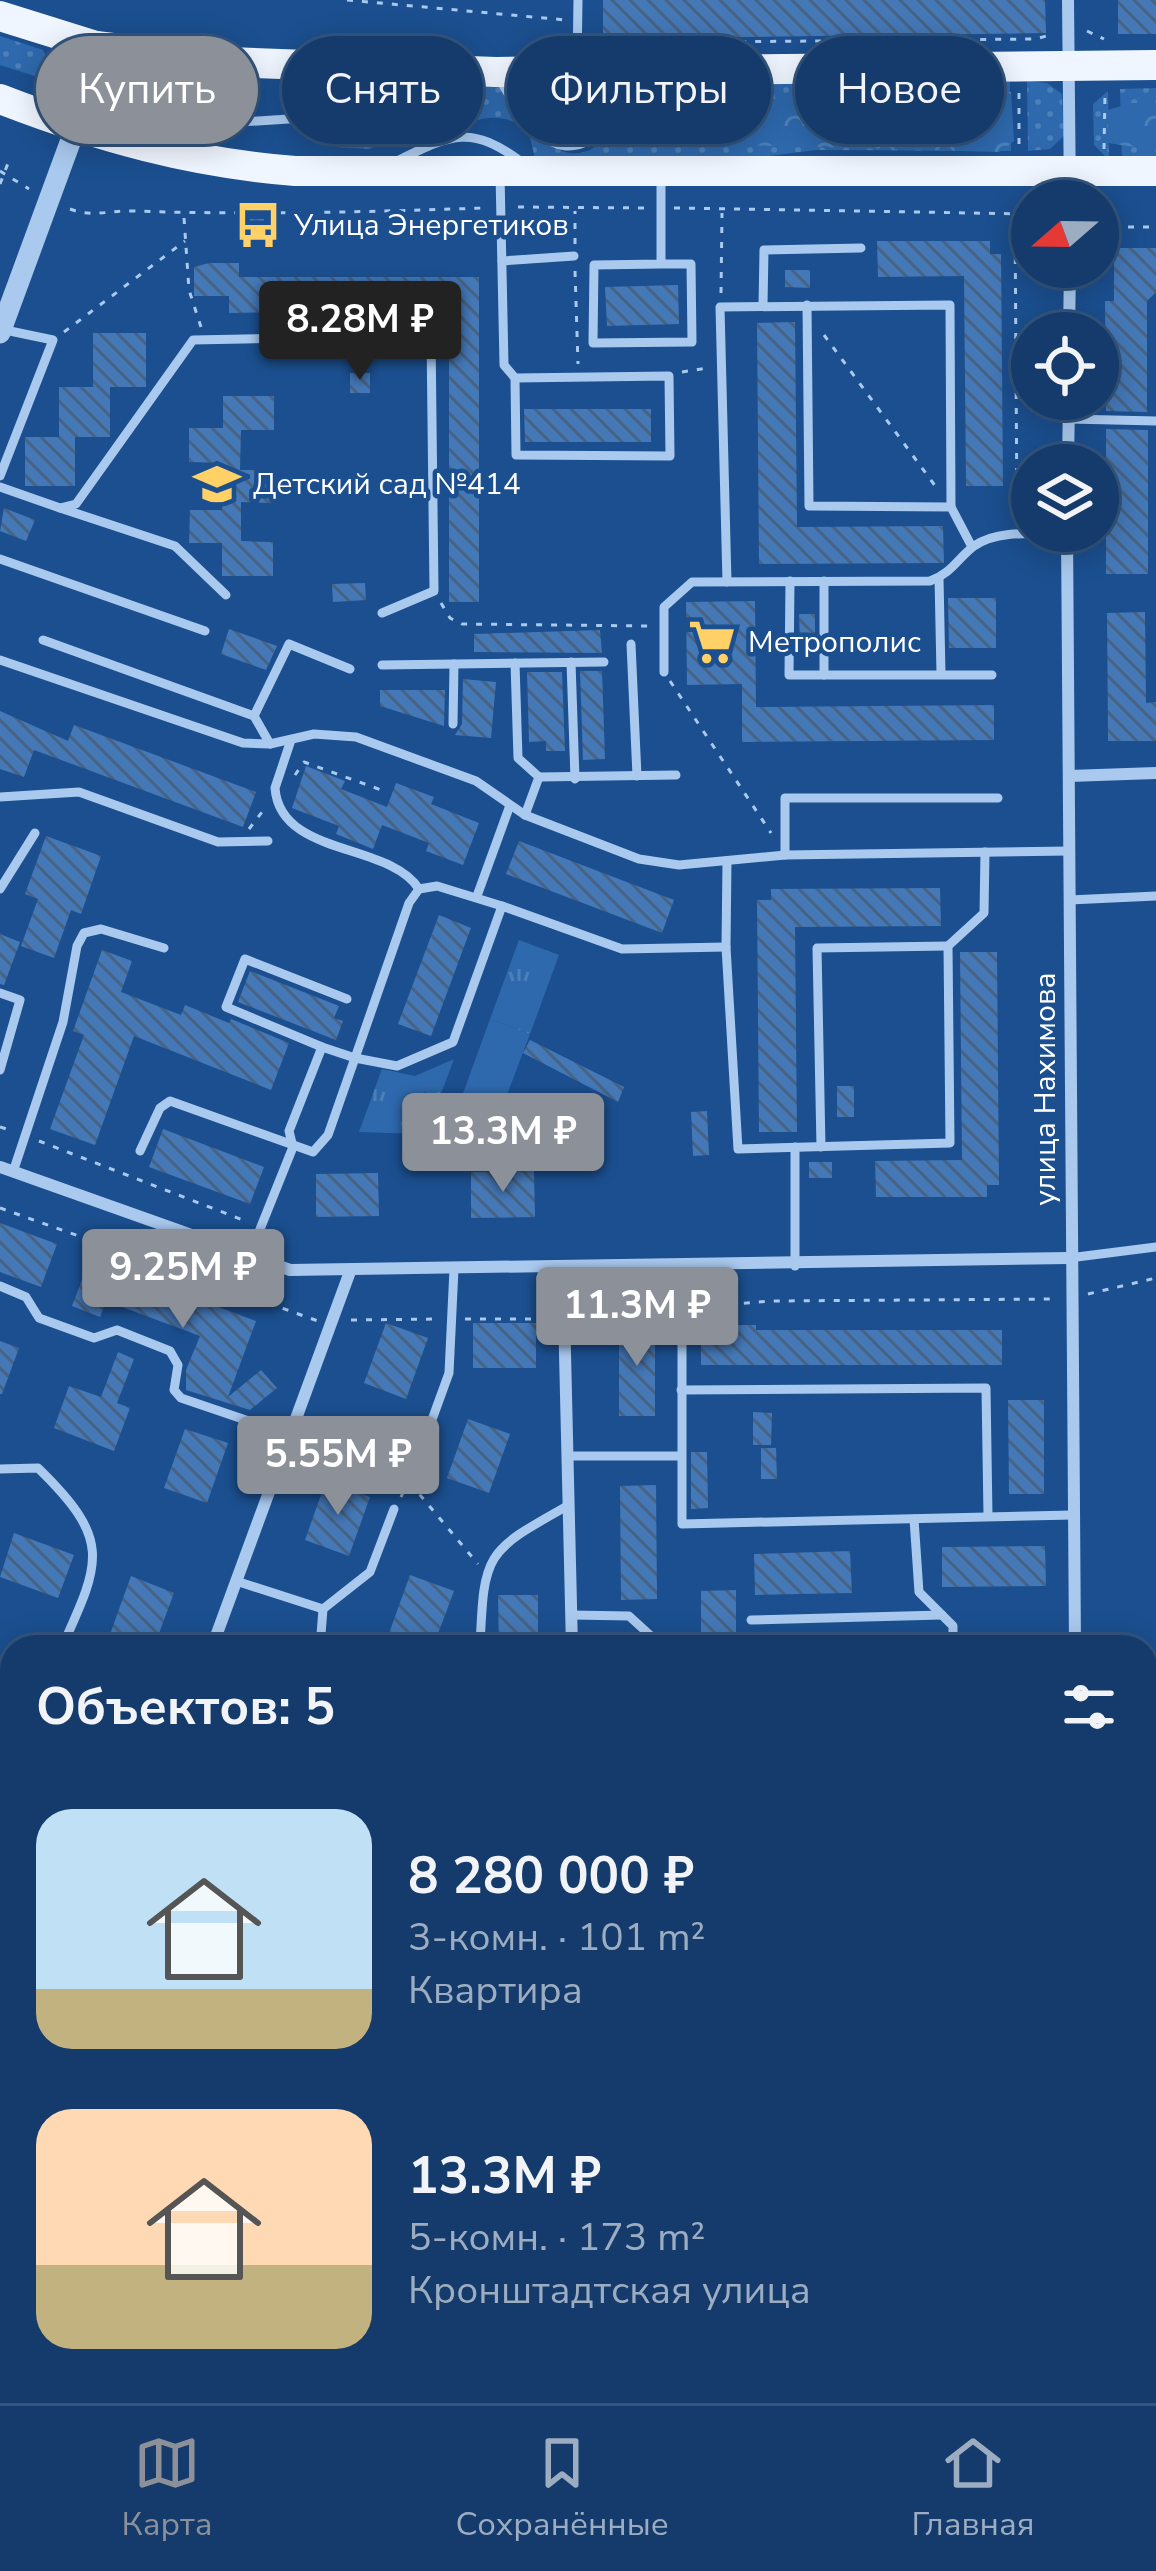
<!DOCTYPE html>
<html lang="ru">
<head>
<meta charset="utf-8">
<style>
	:root { --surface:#143b6b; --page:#214673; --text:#f1f3f6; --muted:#9dadc1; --line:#33557e; --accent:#8c9099 }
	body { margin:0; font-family:"Nunito Sans",sans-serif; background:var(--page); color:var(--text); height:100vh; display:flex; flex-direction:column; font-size:45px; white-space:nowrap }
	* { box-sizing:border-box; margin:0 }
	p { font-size:39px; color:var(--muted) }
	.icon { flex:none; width:66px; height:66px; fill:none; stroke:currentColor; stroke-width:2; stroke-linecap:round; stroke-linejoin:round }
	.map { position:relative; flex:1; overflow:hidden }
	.sheet { position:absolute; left:0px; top:1635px; width:1158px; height:768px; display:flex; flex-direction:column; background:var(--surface); border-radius:36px 36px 0 0; box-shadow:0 6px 30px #0003,0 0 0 3px var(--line) }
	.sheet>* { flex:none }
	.banner { position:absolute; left:36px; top:36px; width:1086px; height:108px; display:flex; gap:24px }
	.needle { width:78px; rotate:250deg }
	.fabs { position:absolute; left:1011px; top:180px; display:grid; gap:24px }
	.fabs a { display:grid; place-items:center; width:108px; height:108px; border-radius:50%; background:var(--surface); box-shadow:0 6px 30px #0003,0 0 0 3px var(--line); font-size:60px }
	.price { position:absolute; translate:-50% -102px; padding:0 27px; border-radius:12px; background:var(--accent); color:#fff; font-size:39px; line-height:78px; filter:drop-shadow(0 3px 6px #0008) }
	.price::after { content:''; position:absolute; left:50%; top:72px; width:36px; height:27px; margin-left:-18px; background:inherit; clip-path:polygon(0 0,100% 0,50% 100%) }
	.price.on { background:#222; color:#fff }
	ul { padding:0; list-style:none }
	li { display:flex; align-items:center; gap:36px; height:300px; padding:0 36px }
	li span { display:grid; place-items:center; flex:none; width:336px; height:240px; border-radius:36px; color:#555 }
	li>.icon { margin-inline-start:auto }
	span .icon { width:144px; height:144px; fill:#fffc; stroke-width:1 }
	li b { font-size:51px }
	h2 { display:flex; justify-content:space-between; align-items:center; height:144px; padding:0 36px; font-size:51px }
	.tag { padding:0 42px; border-radius:54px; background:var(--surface); box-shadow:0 6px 30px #0003,0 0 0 3px var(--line); font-size:42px; line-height:108px }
	.tag.on { background:var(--accent); color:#fff }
	.tab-bar { display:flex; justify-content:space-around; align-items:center; height:168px; border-top:3px solid var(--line); background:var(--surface); font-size:33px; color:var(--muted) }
	.tab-bar a { display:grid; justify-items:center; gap:6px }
	.tab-bar .on { color:var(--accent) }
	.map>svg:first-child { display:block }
	.grass { fill:url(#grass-dots) }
	.forest { fill:url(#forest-crowns) }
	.park { fill:url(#park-tufts) }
	.pitch { fill:#2e69ad }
	.building { fill:url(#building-back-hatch) }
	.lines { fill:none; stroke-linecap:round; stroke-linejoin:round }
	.path { stroke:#a9c9ee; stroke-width:3; stroke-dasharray:6 9; stroke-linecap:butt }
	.service { stroke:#a9c9ee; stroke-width:9 }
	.minor { stroke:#a9c9ee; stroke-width:12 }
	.tertiary { stroke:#a9c9ee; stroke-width:21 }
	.primary { stroke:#f0f6ff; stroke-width:30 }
	.labels { text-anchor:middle; stroke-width:9; stroke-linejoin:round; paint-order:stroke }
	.poi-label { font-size:30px; fill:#fff; stroke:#1b4f8f; text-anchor:start }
	.street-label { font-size:30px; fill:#fff; stroke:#1b4f8f }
</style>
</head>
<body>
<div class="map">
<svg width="1156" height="2403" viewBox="0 0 1156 2403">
	<defs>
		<pattern id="grass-dots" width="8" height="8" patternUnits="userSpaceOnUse" patternTransform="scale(3)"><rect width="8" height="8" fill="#2e69ad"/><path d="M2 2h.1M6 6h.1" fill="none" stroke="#4d80b9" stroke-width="1.8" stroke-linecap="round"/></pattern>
		<pattern id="forest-crowns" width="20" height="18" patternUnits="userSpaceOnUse" patternTransform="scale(3)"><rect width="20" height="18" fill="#2e69ad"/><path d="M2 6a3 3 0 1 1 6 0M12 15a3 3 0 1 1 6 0" fill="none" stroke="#4d80b9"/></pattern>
		<pattern id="park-tufts" width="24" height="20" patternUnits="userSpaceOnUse" patternTransform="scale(3)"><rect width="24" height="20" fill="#2e69ad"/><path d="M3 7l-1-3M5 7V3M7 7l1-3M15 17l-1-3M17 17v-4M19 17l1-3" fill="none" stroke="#4d80b9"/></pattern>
		<pattern id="building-back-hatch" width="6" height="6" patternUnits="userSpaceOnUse" patternTransform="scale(3)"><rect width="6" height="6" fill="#4478b7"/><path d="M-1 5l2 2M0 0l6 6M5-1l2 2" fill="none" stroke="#486282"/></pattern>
	</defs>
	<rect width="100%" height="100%" fill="#1b4f8f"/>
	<g class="grass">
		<path d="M0,36L43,50L53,70L44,79L0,65Z"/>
		<path d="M1027,81L1047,83L1062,94L1064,136L1050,149L1028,151Z"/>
		<path d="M1010,82L1011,151L815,150L731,161L536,163L529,133C494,99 460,131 423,138V125L393,124L391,138L370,149L336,147L340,89L501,85C513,96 509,113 522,124C594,189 599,130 651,100C675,86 708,97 734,93C746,91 758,86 770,83Z"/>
		<path d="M171,83L186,84L191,133L166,129L155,114V91Z"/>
		<path d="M638,85L610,113L560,118L563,86Z"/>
		<path d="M1156,88V160H1122L1120,89Z"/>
		<path d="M1108,91L1109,160L1094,145L1093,104Z"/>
	</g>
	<g class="forest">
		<path d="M791,92H1011L1014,141L999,152L740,145L733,131L737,103Z"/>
		<path d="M1132,103H1156V150L1108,143V110Z"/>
	</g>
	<g class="park">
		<path d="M519,940L559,955L530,1034L490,1019Z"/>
		<path d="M454,1059L439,1099L424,1092L420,1134L359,1132L382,1069L415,1076Z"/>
	</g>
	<path class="pitch" d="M490,1019L530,1034L496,1124L457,1110Z"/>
	<g class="building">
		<path d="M603,0H1045L1046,33L603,39Z"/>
		<rect x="1118" y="0" width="38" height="34"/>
		<path d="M235,219H264V240L235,241Z"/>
		<path d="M877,241H990V254H1001L1003,486H966L964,276L878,277Z"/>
		<path d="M1114,248H1156V292L1147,301V412L1106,411L1105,301H1114Z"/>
		<path d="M209,263H239V277H479V602H449V309L229,313V296H194V267Z"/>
		<path d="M785,270H810V288L785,287Z"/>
		<path d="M678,285L679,324L607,326L605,287Z"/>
		<path d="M795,322L797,527L943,526L944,563L759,564L757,323Z"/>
		<path d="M93,333H146V387H110V437H75V486H25V437H59V387H93Z"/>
		<rect x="350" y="373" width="20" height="20"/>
		<path d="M223,396H274V430H241L240,470H273V503L241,502V541L273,542V576H222V543H189L190,510H222V463L189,462V428H223Z"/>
		<path d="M524,409H651V442H525Z"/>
		<path d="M1106,429L1148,430V574H1106Z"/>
		<path d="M4,508L35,520L26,541L0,531Z"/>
		<path d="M365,583L366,600L333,602L332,584Z"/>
		<path d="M948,598H996V648H949Z"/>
		<path d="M755,601L756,707L994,705V740L742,742V684L687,685L686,602Z"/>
		<path d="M1145,612L1146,703L1156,702V741H1108L1107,613Z"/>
		<path d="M799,614H815V645H800Z"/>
		<path d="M229,629L277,646L266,670L221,654Z"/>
		<path d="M600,630L602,653L474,652V634Z"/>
		<path d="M580,671H602L605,759L583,760Z"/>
		<path d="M527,672H562L565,751H546V741L529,742Z"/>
		<path d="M463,679L496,682L491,738L455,735L462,724Z"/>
		<path d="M380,690H445L444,726L380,706Z"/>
		<path d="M0,711L68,741L74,725L256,792L243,827L34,750L24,777L0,769Z"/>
		<path d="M306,766L345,781L341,789L387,807L396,783L434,797L431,804L479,823L463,865L426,851L429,843L382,825L373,849L336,834L339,826L292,808Z"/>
		<path d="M46,836L101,856L81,914L71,910L54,958L21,946L38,899L25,894Z"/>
		<path d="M519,841L674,900L662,933L506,874Z"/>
		<path d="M940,888L941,926L795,927L797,1132H759L757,900H771V889Z"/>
		<path d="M439,915L471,928L431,1036L398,1024Z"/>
		<path d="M0,934L20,942L4,985L0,984Z"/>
		<path d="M102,950L132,961L121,992L181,1015L185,1005L229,1023L231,1019L289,1043L271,1090L134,1036L95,1145L50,1129L84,1035L73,1031Z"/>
		<path d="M960,952H997L999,1185H987V1197H876L875,1161L962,1160Z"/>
		<path d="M250,971L339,1006L334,1018L343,1021L336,1040L238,1002Z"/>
		<path d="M530,1040L624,1087L618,1102L523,1053Z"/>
		<rect x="837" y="1086" width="17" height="31"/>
		<path d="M707,1111L709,1155L693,1156L691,1112Z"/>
		<path d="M163,1129L264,1167L250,1204L149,1167Z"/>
		<rect x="809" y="1162" width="23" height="16"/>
		<path d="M534,1171L535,1217L471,1218V1172Z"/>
		<path d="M378,1173L379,1216L316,1217V1174Z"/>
		<path d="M0,1223L57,1244L41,1287L0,1272Z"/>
		<path d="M90,1259L256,1321L228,1397L261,1370L277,1388L250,1410L186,1390V1370L200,1336L106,1301L100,1317L72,1306Z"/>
		<rect x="619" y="1322" width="36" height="94"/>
		<path d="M386,1323L428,1338L406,1399L364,1383Z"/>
		<rect x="473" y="1323" width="63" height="45"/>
		<path d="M701,1325H756V1330H1002V1365H701Z"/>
		<path d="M0,1341L19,1348L2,1394H0Z"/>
		<path d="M118,1352L134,1359L117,1403L130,1408L114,1451L54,1428L69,1386L101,1397Z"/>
		<path d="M1008,1400H1044V1494H1009Z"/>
		<path d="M753,1412L772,1413L771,1445H753Z"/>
		<path d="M468,1419L510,1434L489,1493L447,1478Z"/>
		<path d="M185,1429L228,1443L207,1503L164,1488Z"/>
		<path d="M761,1448H776L777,1479H761Z"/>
		<path d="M691,1452H707L708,1508L691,1509Z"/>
		<path d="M326,1481L370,1497L349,1556L305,1540Z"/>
		<path d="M656,1485L657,1599L621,1600L620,1486Z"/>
		<path d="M14,1533L74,1555L58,1598L0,1577Z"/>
		<path d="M1045,1546L1046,1586L942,1587V1547Z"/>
		<path d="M850,1551L852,1593L755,1595L754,1554Z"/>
		<path d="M410,1575L454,1591L433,1647L388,1636Z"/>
		<path d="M131,1576L174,1593L154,1647L109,1637Z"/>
		<path d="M736,1590V1639H701V1591Z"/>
		<path d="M498,1595H538V1647H499Z"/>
	</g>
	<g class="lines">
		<g class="path">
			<path d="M347,0L566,20"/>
			<path d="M1087,31L1104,39"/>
			<path d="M593,37L598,43L1035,39L1054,34"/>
			<path d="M1019,93V144"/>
			<path d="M177,129L178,83"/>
			<path d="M1104,149L1105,93"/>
			<path d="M0,171L29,189"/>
			<path d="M0,184L10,158"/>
			<path d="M518,207L646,208"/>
			<path d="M674,208L1032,214"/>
			<path d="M70,209C93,218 109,210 133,211C250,215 366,212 484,208"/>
			<path d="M1015,213L1017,520"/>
			<path d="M184,218L189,290L201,327"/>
			<path d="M1098,227H1156"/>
			<path d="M1104,227V195"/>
			<path d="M575,244V211"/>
			<path d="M575,271L578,364"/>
			<path d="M721,293L722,213"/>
			<path d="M64,332L185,241"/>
			<path d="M824,335L936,487"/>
			<path d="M682,372L708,368"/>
			<path d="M441,603L450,618L462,624L650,626"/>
			<path d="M670,681L771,833"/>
			<path d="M295,775L304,762L384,791"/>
			<path d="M249,829L265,808"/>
			<path d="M0,1127L13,1131"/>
			<path d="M39,1141L248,1222"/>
			<path d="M0,1208L318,1321"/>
			<path d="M1088,1294L1156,1278"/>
			<path d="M699,1307L771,1301L1055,1299"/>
			<path d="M579,1318L665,1312"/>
			<path d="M465,1319H551"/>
			<path d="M351,1320L437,1319"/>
			<path d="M410,1483L478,1564"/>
			<path d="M401,1497L417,1462"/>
			<path d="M744,2391L754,2396L752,2403"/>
			<path d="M754,2396L770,2399"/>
			<path d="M511,2403L515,2391"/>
			<path d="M574,2403L581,2391"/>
		</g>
		<g class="service">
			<path d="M577,67L578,0"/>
			<path d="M499,78C571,206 595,122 680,80"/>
			<path d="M209,124L320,117L334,71"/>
			<path d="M397,161C452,134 471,124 523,163"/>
			<path d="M500,174L504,365L515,378L669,376L670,456L516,455L515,378"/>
			<path d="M502,261L574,256"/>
			<path d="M661,264H691L692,342L593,343L594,265L661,264V175"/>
			<path d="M763,305L764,250L861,248"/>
			<path d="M807,305L809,506L951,507L972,547"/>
			<path d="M1069,419L1156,421"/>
			<path d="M0,476L53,340L5,330"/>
			<path d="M0,487L60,508L76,504L193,340L431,335L434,591L382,613"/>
			<path d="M60,508L175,546L226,595"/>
			<path d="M0,559L205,631"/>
			<path d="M939,578L941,674"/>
			<path d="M790,581L789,675H992"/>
			<path d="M824,581V675"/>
			<path d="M727,582L720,307L950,305L951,507"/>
			<path d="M43,640L254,716L270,744"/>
			<path d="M631,644L637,776"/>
			<path d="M0,660L243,743L270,744L314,734L356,737L476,781L525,815L639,859L679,865L785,855L1069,851"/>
			<path d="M571,662L575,779"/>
			<path d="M515,663L518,758L539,777L525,815"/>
			<path d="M382,665L604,662"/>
			<path d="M664,672V607L692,582L930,581C952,573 957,559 974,546C1000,528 1037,535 1067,535"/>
			<path d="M254,716L289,644L350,669"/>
			<path d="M453,724L454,664"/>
			<path d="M291,740L275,788C280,857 390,842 419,889"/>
			<path d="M539,777L676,775"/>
			<path d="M0,797L79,792L218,842L268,841"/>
			<path d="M785,855V798H998"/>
			<path d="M727,861L726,947L738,1149L950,1143L948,946L984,913L985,852"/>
			<path d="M0,889L35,833"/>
			<path d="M477,896L509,808"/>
			<path d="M1069,900L1156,896"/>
			<path d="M0,993L20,1000L0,1070"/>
			<path d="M322,1047L226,1007L245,959L347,999"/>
			<path d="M821,1147L817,948L948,946"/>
			<path d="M140,1151L160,1108L170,1101L313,1152L328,1135L355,1058L397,1066L453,1042L502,906L622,949L726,947"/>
			<path d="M13,1172L63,1022L77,946L84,933L101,929L164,948"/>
			<path d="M1069,1258L1156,1247"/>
			<path d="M248,1259L293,1147L289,1131L322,1047L355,1058L409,903L419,889L437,886L502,906"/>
			<path d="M795,1266V1147"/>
			<path d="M682,1267V1524L1073,1515"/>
			<path d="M0,1286L26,1297L39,1318L94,1338L117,1330L170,1351L178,1365L174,1390L181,1398L290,1435"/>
			<path d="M681,1390L986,1388L988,1516"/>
			<path d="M421,1450L449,1373L454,1269"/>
			<path d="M568,1456H680"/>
			<path d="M0,1469L38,1468C112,1540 101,1561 62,1647"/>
			<path d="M914,1519L919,1592L953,1626V1647"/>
			<path d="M236,1581L323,1609"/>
			<path d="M571,1615L629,1616L663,1647"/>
			<path d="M751,1620L942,1615"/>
			<path d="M320,1647L323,1609L370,1572L394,1509"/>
			<path d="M480,1647C484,1552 485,1552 569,1505"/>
			<path d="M1146,1715H1156"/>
			<path d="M0,1721L12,1726"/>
			<path d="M1146,1855H1156"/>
			<path d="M1146,1997H1156"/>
			<path d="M1146,2069L1156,2070"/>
			<path d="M0,2094L12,2098"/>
			<path d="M1146,2230L1156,2235"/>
			<path d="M1146,2334L1156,2339"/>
			<path d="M0,2360L12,2365"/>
			<path d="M81,2391L112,2403L116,2391"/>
			<path d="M787,2391L784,2398L795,2403"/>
			<path d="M945,2391L949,2403"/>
			<path d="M304,2403L310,2391"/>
			<path d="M603,2403L608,2391"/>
			<path d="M648,2403L654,2391"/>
			<path d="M1013,2403L1015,2391"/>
		</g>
		<g class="minor">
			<path d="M1068,0L1070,201"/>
			<path d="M1069,333L1070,267"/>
			<path d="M1068,465L1069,399"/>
			<path d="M1067,531L1075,1647"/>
			<path d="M1069,776L1156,773"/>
			<path d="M0,1167L290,1270L1069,1258"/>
			<path d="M563,1269L572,1647"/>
			<path d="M212,1647L351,1269"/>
			<path d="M0,1940L12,1944"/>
			<path d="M0,2224L12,2191"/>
		</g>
		<path class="tertiary" d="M0,333L75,129"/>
		<g class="primary">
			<path d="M0,16L96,46L230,62L496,72L1156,65"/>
			<path d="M0,99C98,137 191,163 295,171H1156"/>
			<path d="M75,129L96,46"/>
		</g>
	</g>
	<defs>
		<symbol id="bus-bare" viewBox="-9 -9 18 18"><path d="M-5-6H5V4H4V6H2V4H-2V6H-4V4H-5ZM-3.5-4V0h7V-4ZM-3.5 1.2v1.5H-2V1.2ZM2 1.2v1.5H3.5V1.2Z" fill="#ffd166" stroke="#1b4f8f" stroke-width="2.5" paint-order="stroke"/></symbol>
		<symbol id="school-bare" viewBox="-9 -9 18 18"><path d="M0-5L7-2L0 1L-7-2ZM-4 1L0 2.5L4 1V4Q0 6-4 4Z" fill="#ffd166" stroke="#1b4f8f" stroke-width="2.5" paint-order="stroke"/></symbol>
		<symbol id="supermarket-bare" viewBox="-9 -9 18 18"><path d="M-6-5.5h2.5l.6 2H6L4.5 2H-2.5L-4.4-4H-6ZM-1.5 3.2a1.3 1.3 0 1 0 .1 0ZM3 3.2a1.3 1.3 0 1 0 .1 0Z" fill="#ffd166" stroke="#1b4f8f" stroke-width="2.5" paint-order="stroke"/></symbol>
	</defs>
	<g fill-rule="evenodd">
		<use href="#bus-bare" x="225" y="192" width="66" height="66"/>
		<use href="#school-bare" x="184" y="451" width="66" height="66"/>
		<use href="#supermarket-bare" x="679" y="609" width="66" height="66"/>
	</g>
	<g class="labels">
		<g class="poi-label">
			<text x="294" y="235">Улица Энергетиков</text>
			<text x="253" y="494">Детский сад №414</text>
			<text x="748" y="652">Метрополис</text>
		</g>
		<g class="street-label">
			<text transform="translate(1045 1089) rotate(-90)" y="10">улица Нахимова</text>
		</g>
	</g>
</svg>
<div class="fabs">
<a><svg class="needle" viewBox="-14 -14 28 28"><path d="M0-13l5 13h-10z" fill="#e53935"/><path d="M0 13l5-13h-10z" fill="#9dadc1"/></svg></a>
<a><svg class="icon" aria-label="locate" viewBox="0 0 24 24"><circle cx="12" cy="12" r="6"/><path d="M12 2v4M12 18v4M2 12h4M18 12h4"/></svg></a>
<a><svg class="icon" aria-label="layers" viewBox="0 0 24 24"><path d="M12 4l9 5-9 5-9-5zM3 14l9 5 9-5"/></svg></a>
</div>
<b class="price on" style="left:360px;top:383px">8.28M ₽</b>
<b class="price" style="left:503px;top:1195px">13.3M ₽</b>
<b class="price" style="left:183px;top:1331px">9.25M ₽</b>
<b class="price" style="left:637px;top:1369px">11.3M ₽</b>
<b class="price" style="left:338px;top:1518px">5.55M ₽</b>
<div class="banner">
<a class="tag on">Купить</a>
<a class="tag">Снять</a>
<a class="tag">Фильтры</a>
<a class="tag">Новое</a>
</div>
<section class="sheet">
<h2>Объектов: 5<svg class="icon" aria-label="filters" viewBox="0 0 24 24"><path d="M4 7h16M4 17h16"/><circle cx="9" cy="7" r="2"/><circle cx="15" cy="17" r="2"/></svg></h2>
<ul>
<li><span style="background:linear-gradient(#bfe0f5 75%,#c2b280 0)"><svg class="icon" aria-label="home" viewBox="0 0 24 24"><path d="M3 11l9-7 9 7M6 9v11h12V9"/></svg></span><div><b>8 280 000 ₽</b><p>3-комн. · 101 m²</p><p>Квартира</p></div></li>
<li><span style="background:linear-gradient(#ffd9b3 65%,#c2b280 0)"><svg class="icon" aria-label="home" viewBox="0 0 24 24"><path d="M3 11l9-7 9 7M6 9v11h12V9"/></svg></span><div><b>13.3M ₽</b><p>5-комн. · 173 m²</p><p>Кронштадтская улица</p></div></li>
</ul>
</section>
</div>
<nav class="tab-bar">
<a class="on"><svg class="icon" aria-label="map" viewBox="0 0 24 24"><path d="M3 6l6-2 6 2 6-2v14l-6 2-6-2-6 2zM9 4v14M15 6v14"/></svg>Карта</a>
<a><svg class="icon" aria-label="saved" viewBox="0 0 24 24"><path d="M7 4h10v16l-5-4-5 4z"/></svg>Сохранённые</a>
<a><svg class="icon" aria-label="home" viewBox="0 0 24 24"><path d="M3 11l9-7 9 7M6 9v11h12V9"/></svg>Главная</a>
</nav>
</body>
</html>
